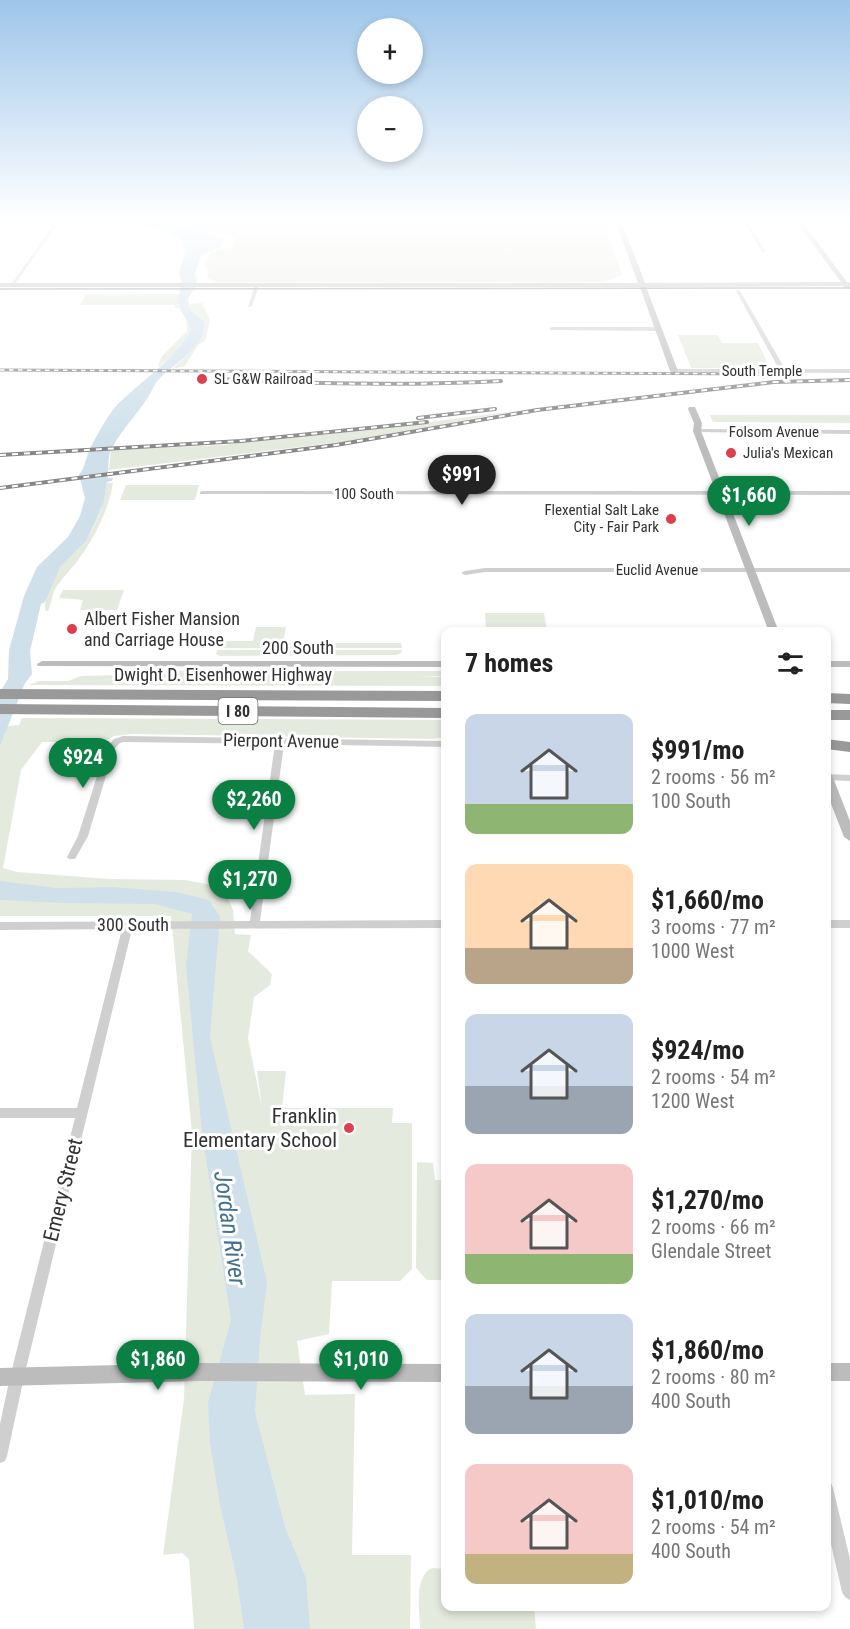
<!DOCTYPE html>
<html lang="en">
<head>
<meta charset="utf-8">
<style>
	:root { --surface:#fff; --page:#f2f2f2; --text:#222; --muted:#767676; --accent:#0b8043 }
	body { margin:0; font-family:"Roboto Condensed",sans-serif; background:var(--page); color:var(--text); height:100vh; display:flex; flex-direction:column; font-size:22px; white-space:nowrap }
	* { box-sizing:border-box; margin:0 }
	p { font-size:20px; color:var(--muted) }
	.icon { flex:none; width:33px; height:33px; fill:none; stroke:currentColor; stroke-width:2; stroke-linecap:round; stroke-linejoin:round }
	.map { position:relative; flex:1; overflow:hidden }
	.drawer { position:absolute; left:441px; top:627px; width:390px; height:984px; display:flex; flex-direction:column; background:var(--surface); border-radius:12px; box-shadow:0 3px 9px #0003 }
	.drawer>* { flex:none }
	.buttons { position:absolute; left:357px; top:18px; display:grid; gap:12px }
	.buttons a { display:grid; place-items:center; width:66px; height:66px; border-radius:50%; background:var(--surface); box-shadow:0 3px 9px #0003; font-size:30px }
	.price { position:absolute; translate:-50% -51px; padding:0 14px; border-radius:21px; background:var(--accent); color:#fff; font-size:20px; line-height:39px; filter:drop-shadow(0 2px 3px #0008) }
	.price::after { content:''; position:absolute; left:50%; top:36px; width:18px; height:14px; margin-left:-9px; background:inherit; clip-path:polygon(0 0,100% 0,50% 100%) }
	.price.on { background:#222; color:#fff }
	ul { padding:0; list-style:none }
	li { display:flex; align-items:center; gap:18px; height:150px; padding:0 24px }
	li span { display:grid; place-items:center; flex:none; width:168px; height:120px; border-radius:12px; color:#555 }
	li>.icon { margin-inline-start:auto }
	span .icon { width:72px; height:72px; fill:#fffc; stroke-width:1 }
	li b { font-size:26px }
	h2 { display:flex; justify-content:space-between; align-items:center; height:72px; padding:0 24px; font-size:26px }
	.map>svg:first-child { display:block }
	.green { fill:#e5eade }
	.water { fill:#cfe0eb }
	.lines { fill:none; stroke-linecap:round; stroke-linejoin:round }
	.street { fill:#cfcfcf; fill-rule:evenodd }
	.secondary { fill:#bcbcbc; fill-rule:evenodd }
	.highway { fill:#999; fill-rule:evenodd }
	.tram { stroke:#878787; stroke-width:1.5 }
	.rail-far1-casing { stroke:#878787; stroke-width:3 }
	.rail-casing { stroke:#878787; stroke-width:4 }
	.rail-far1 { stroke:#fff; stroke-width:1.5; stroke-dasharray:4.5; stroke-linecap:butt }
	.rail { stroke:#fff; stroke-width:2; stroke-dasharray:6; stroke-linecap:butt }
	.poi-dot { fill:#db414c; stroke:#fff; stroke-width:2 }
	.labels { text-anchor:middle; stroke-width:6; stroke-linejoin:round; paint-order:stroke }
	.far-street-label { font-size:15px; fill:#323232; stroke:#fff }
	.far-poi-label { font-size:15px; fill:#323232; stroke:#fff; text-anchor:start }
	.shield { fill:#fff; stroke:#707070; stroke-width:1.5 }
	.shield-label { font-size:16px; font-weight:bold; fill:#323232 }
	.poi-label { font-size:18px; fill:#323232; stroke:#fff; text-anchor:start }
	.street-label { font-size:18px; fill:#323232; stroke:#fff }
	.near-poi-label { font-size:21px; fill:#323232; stroke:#fff; text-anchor:end }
	.near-street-label { font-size:21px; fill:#323232; stroke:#fff }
	.near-water-label { font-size:24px; font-style:italic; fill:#437290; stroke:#fff }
</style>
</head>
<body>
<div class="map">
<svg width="850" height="1629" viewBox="0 0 850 1629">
	<rect width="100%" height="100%" fill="#fff"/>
	<g class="green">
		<path d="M161,220H603L622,275L605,282H218L207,278L209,270L204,267L211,252L232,246L235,238L222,233L198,230L178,220L162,222Z"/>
		<path d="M179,294L178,303L191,329C186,346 171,357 158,367L161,357L187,331L186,319L179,308H175L174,305H80L86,295Z"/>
		<path d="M202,303L210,320L205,341L198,345L185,366L172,369C184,359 201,344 205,328L190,309V304Z"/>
		<path d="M678,335H718L722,343H758L770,368H691Z"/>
		<path d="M521,410L349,441L109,470L111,450L222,445L375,429Z"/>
		<path d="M710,415H850V423L713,422Z"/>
		<path d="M107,483H113C108,511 95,537 78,560C71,570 61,579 55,589C52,595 51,605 48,611L45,610C44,598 53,577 60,567C67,557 79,550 86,540C98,523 104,503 107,483Z"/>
		<path d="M126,485H199L195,500H120Z"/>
		<path d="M63,590H124L117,610H80L83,600L59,598Z"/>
		<path d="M485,613H544L547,631H486Z"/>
		<path d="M256,627H286L283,643H401L402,648H218L220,641H253Z"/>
		<path d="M217,650H402L401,653L397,655L220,656L216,654Z"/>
		<path d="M119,671H445V676H417L445,677L446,686L29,685L39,681H68L81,676L117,675Z"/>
		<path d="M22,718L445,720V737L433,739L132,734L114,736L104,742H42L21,770L3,868L17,872L109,879L185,880L207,884L224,890L233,910L235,934L251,935L248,951L272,974L270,985L254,997L248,1038L262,1108L257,1071H286L282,1108H393L392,1123H412V1269L400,1281H332L329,1334L297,1341L305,1395L355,1394L352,1555H411L410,1629H194L189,1559L182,1553L163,1555L184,1399L192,1133L171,916H0V727L19,725Z"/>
		<path d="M417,1162L433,1163L435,1180H445V1280H427L416,1268Z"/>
		<path d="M432,1568L445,1569L446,1606L534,1607L536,1629H420C420,1612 413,1577 432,1568Z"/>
	</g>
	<g class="water">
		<path d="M128,220L176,223L224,239L221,247L201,255L195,273L197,284L188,299L190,309L204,322C209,349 161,370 154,386C143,410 123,426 111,450C107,459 109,469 108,478H113L112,481L107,482L104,501L95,523L86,541L60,567L45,602L41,604L30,651L32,674L25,683L0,746V692L8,679L9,650L24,596L37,567L68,537L80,516L85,498L79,475C84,468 85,462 88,454C92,443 109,413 117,405C135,386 184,352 191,329L177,301L182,284L179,272L185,253L182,240L171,234Z"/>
		<path d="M0,881L57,888L113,887L176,892L209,900L220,917L210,1037L267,1282L260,1340L255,1412L285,1527L306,1578L310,1629H244L237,1579L220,1505L210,1443L208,1403L231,1320L202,1133L186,965L192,914L155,904L64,903L0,900Z"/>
	</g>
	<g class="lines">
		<g class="street">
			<path d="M618,220H850V222H748L766,252L764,253L762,252L744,222H619L617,221Z"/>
			<path d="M0,223H56L58,224L13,286L11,285L53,225H0Z"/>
			<path d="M255,285L259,286L252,306L248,307Z"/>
			<path d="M738,290L740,291L785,369H850V373L672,372L671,371L674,369H779L736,291Z"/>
			<path d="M552,327H658L661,329L658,331L550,330V328Z"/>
			<path d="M697,429L850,430V434L695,432L694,431Z"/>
			<path d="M202,491H850V495L200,494V492Z"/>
			<path d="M485,568H850V572H485L465,575L461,573L465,571Z"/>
			<path d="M123,736L446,741V747L284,744L260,921L446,920V928L132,929L24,1377L7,1456L5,1461L0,1463V1424L10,1377L75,1118H0V1108H77L122,929L0,930V922L250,921L275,744L124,742L120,743L114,749L88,836L75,859H69L67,857L78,836L106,748L114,739Z"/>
			<path d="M826,774L850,775V781L826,780Z"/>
			<rect x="826" y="920" width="24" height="8"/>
			<path d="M826,1481L831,1483L833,1488L850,1559V1600L845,1597L842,1592L826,1522Z"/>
		</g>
		<g class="secondary">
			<path d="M615,220H621L645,283L841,282L795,220H801L847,282H850V289H846L843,286L646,287L678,371L674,373L670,371L640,287H0V283H638Z"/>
			<path d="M689,407H695L702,423L701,431L779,632H769L693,431L694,423L688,409Z"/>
			<path d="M42,661H446V667L38,666L37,664Z"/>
			<rect x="826" y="661" width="24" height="6"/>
			<path d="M826,771L832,775L850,821V841L844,837L826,791Z"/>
			<path d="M200,1363L446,1364V1382L200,1381L0,1386V1368Z"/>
			<rect x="826" y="1363" width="24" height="18"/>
		</g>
		<g class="highway">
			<path d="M0,689L446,691V701L0,699Z"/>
			<path d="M826,693L850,694V704L826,703Z"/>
			<path d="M0,704L446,708V718L0,714Z"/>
			<rect x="826" y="710" width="24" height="10"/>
			<path d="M826,739L850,742V752L826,749Z"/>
		</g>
		<path class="tram" d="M0,289L850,288"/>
		<defs>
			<path id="rail-far1" d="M0,370L771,374"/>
			<g id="rail">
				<path d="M217,379C312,384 406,386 501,381"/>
				<path d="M418,418L495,409"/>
				<path d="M0,455L241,441L427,422"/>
				<path d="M0,488L336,445L537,410L774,382L850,380"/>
			</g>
		</defs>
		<use href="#rail-far1" class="rail-far1-casing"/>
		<use href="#rail" class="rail-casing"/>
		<use href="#rail-far1" class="rail-far1"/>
		<use href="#rail" class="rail"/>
	</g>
	<linearGradient id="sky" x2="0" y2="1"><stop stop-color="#9ec6e9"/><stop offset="0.49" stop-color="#fff"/><stop offset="1" stop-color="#fff" stop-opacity="0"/></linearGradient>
	<rect width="850" height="448" fill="url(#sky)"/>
	<g class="poi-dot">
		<circle cx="202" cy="379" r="6"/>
		<circle cx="731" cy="453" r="6"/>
		<circle cx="671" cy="519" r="6"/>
		<circle cx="72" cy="629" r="6"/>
		<circle cx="349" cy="1128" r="6"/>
	</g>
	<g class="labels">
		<g class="far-street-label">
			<text x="762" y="376">South Temple</text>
			<text x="774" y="437">Folsom Avenue</text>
			<text x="364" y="499">100 South</text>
			<text x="657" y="575">Euclid Avenue</text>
		</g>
		<g class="far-poi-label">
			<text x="214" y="384">SL G&amp;W Railroad</text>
			<text x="743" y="458">Julia's Mexican</text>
			<text x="659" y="515" text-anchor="end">Flexential Salt Lake<tspan x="659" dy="17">City - Fair Park</tspan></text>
		</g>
		<rect class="shield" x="218.5" y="698" width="39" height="26" rx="4.5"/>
		<g class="shield-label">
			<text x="238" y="717">I 80</text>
		</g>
		<g class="poi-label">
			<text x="84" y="625">Albert Fisher Mansion<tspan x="84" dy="21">and Carriage House</tspan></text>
		</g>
		<g class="street-label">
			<text x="298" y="654">200 South</text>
			<text x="223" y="681">Dwight D. Eisenhower Highway</text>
			<text transform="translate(281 741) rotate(1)" y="6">Pierpont Avenue</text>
			<text x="133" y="931">300 South</text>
		</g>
		<g class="near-poi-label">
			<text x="337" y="1123">Franklin<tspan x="337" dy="24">Elementary School</tspan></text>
		</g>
		<g class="near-street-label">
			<text transform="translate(63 1190) rotate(-76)" y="7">Emery Street</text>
		</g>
		<g class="near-water-label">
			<text transform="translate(230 1228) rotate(82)" y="8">Jordan River</text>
		</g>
	</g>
</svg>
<div class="buttons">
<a>+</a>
<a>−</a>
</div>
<b class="price on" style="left:462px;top:506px">$991</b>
<b class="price" style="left:749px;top:527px">$1,660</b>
<b class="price" style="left:83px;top:789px">$924</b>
<b class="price" style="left:254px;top:831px">$2,260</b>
<b class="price" style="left:250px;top:911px">$1,270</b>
<b class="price" style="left:158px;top:1391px">$1,860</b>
<b class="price" style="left:361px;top:1391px">$1,010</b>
<section class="drawer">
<h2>7 homes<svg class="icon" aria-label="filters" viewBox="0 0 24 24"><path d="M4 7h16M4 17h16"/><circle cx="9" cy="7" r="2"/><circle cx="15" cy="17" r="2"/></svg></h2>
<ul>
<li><span style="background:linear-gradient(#c9d6e8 75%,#8fb573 0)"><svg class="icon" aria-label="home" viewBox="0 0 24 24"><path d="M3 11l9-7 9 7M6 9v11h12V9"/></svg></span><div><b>$991/mo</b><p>2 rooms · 56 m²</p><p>100 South</p></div></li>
<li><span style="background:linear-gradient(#ffd9b3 70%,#b9a48a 0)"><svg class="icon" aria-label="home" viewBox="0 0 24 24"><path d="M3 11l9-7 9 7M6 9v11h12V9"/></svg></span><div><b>$1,660/mo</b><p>3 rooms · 77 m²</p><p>1000 West</p></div></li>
<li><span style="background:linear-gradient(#c9d6e8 60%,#9aa5b1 0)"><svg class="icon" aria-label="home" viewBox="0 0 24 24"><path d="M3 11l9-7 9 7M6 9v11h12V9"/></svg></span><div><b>$924/mo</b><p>2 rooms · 54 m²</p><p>1200 West</p></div></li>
<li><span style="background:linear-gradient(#f6c9c9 75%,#8fb573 0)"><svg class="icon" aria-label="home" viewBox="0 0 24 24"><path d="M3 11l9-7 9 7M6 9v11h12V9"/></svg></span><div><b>$1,270/mo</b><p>2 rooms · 66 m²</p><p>Glendale Street</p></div></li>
<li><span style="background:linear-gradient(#c9d6e8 60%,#9aa5b1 0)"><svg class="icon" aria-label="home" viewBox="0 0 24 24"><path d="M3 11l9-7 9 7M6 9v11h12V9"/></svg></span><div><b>$1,860/mo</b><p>2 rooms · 80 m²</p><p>400 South</p></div></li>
<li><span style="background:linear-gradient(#f6c9c9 75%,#c2b280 0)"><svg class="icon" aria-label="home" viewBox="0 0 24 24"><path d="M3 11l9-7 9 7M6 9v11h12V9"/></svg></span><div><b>$1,010/mo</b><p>2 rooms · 54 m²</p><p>400 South</p></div></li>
</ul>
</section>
</div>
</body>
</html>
